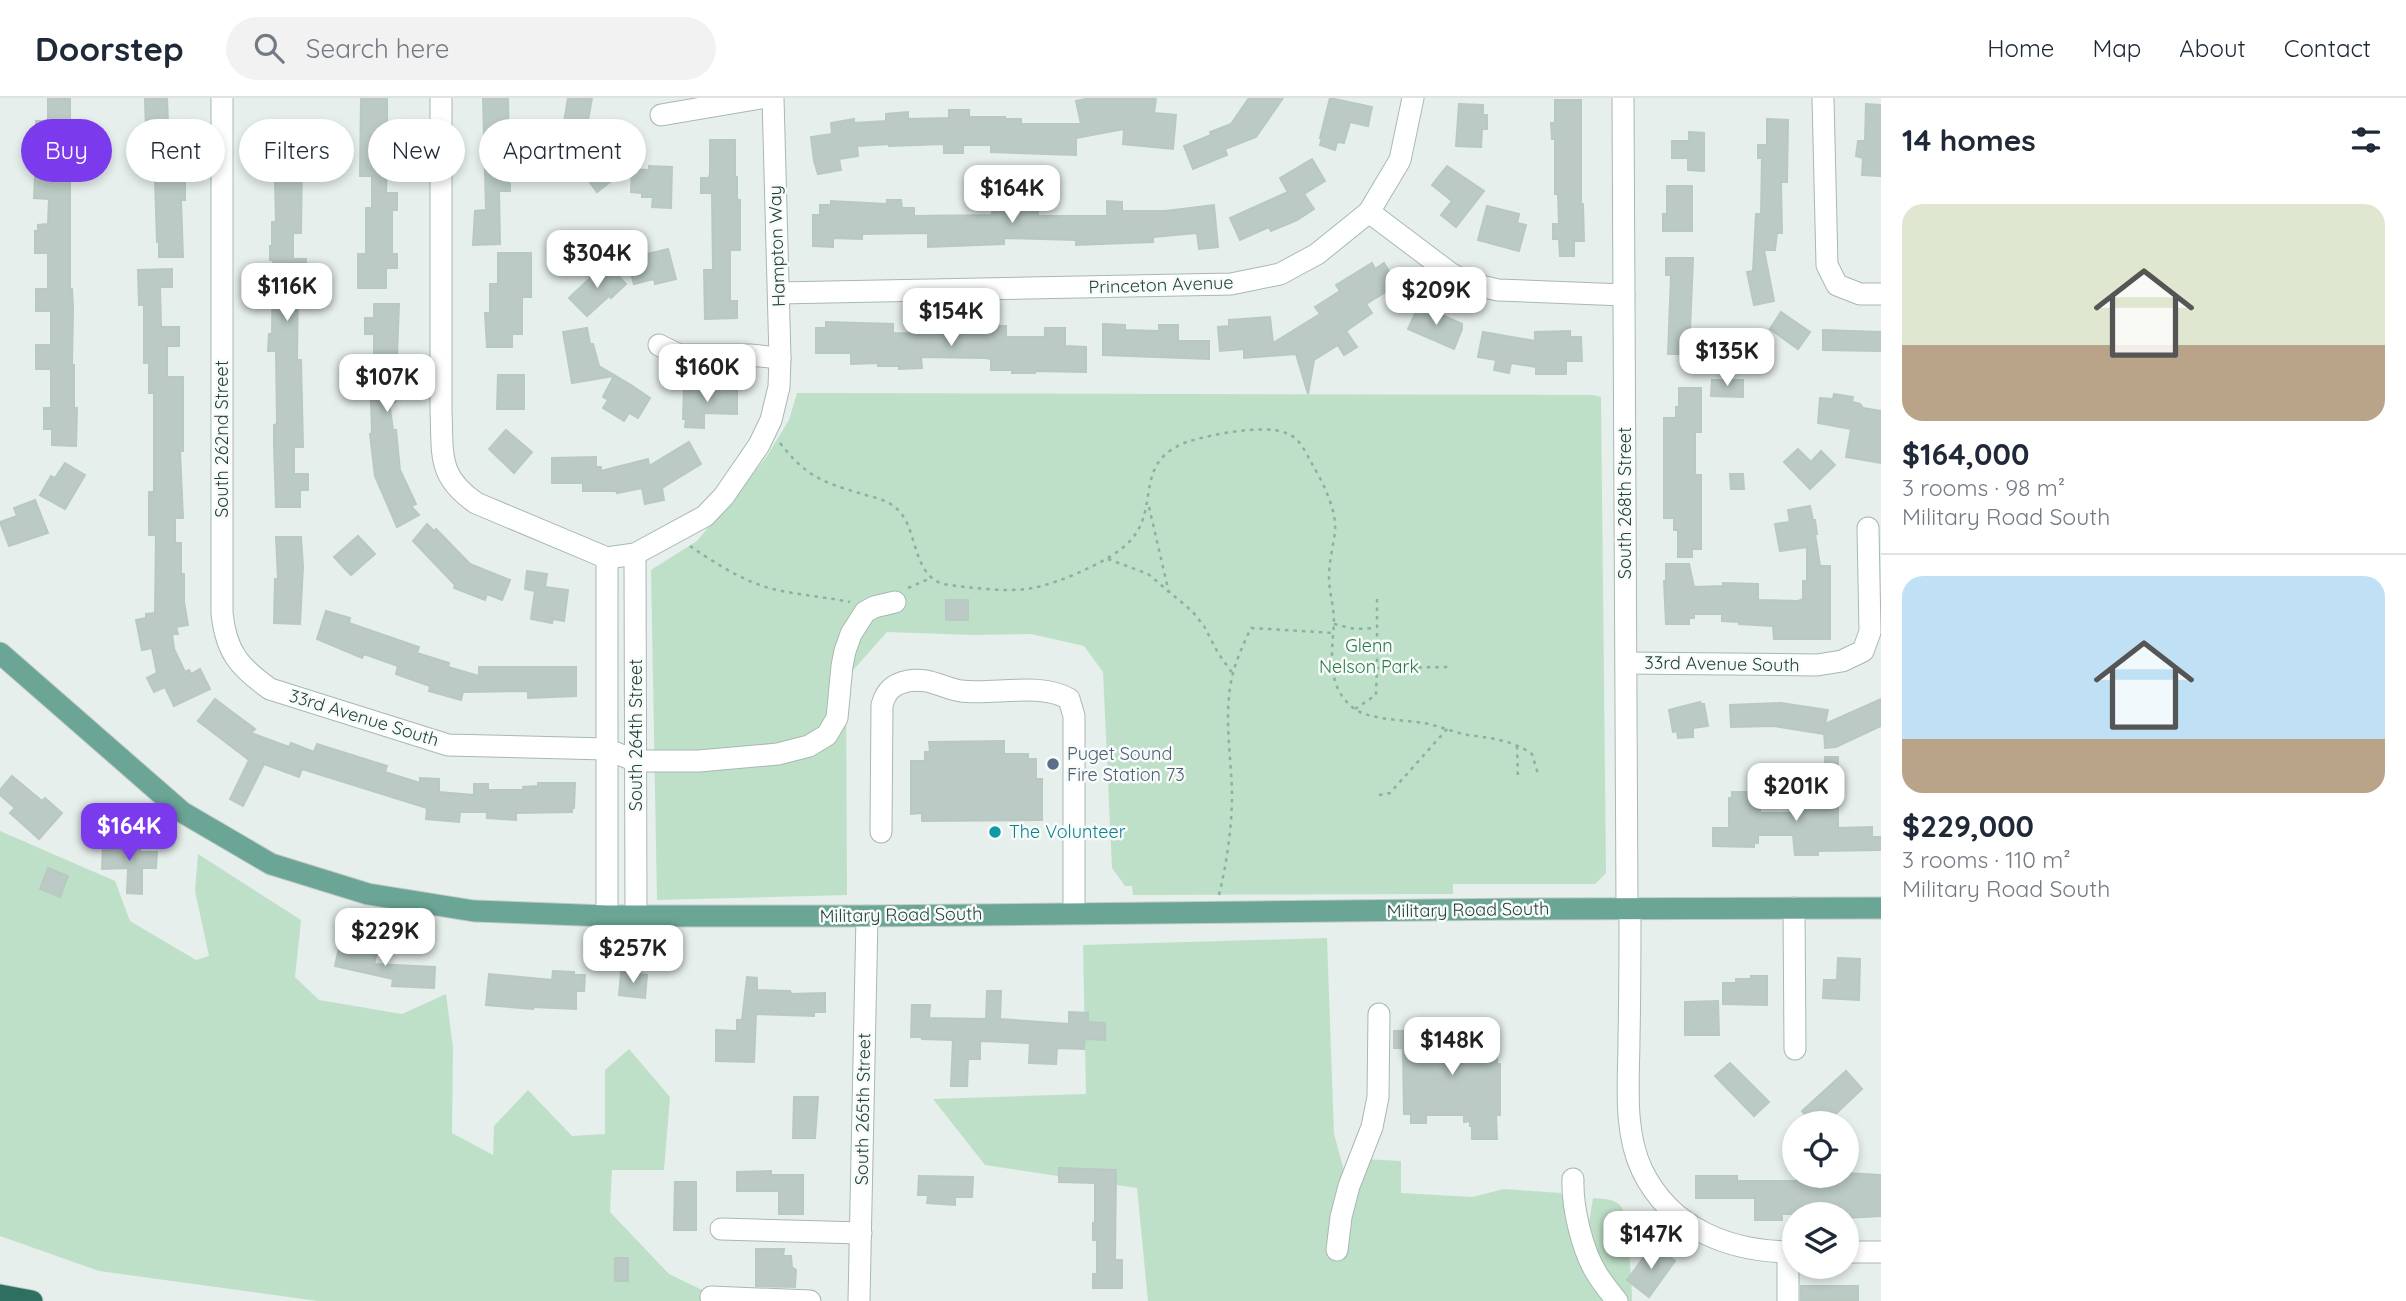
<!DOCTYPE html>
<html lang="en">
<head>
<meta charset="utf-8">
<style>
	:root { --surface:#fff; --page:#f2f2f3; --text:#1f2937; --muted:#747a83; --line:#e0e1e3; --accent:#7c3aed }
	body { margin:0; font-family:Quicksand,sans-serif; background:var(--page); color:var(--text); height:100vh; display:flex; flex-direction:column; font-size:26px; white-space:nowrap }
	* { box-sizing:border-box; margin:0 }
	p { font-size:23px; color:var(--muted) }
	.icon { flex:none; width:38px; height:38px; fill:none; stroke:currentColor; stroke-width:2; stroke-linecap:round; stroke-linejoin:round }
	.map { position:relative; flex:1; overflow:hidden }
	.panel { display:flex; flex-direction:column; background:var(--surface); width:525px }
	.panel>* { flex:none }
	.hud { position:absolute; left:21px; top:21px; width:665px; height:63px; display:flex; gap:14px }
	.tools { position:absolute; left:1782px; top:1013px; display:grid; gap:14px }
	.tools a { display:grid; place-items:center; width:77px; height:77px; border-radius:50%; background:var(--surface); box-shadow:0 4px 10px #0003; font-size:35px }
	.price { position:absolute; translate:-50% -60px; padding:0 16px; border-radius:14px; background:#fff; color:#222; font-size:23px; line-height:46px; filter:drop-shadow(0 2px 4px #0008) }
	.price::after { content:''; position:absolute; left:50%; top:42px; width:21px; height:16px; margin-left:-10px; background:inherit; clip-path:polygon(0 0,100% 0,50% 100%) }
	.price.on { background:var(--accent); color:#fff }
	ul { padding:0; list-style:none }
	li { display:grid; align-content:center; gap:14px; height:371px; padding:0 21px }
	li+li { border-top:2px solid var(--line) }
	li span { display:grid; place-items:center; height:217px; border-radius:21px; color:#555 }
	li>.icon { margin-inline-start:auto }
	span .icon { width:126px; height:126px; fill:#fffc; stroke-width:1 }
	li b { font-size:30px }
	h2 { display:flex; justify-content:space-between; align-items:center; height:84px; padding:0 21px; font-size:30px }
	.chip { padding:0 24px; border-radius:32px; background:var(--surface); box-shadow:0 4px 10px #0003; font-size:24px; line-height:63px }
	.chip.on { background:var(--accent); color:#fff }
	header { display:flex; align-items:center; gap:42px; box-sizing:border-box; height:98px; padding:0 35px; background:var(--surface); border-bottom:2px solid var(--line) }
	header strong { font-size:33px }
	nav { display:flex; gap:38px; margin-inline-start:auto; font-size:24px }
	.search { width:490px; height:63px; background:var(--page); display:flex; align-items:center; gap:18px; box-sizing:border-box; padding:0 24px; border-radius:38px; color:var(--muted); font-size:26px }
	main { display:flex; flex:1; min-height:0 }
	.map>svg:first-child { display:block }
	.green { fill:#bfe0c8 }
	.building { fill:#bbcac4; stroke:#b8c9c2; stroke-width:2 }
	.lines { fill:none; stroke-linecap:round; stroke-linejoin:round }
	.minor-casing { stroke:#a8b8b2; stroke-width:23 }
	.major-casing { stroke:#c2cac8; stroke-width:23 }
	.highway-casing { stroke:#c2cac8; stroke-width:23 }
	.path { stroke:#86b3a5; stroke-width:2.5; stroke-dasharray:3.5 5; stroke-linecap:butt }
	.minor { stroke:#fff; stroke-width:21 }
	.major { stroke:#6aa596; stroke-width:21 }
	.highway { stroke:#2f6f62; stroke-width:21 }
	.service-dot { fill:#5c6f8a; stroke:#f7fbf9; stroke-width:2.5 }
	.culture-dot { fill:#0f9aa8; stroke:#f7fbf9; stroke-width:2.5 }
	.labels { text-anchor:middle; stroke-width:5; stroke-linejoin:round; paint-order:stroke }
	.street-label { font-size:18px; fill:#24423a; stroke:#f7fbf9 }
	.park-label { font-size:18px; fill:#2d7a4b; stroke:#f7fbf9 }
	.service-label { font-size:18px; fill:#4e5e75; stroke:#f7fbf9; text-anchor:start }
	.culture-label { font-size:18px; fill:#0d838f; stroke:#f7fbf9; text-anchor:start }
</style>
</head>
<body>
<header>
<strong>Doorstep</strong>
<div class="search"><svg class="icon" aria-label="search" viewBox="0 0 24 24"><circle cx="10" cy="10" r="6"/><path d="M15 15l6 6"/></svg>Search here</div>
<nav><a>Home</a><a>Map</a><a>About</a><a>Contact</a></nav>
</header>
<main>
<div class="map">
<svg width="1881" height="1203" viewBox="0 0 1881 1203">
	<rect width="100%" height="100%" fill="#e6efeb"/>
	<g class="green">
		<path d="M797,295L1594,297L1601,299L1606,775L1595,786H1453V796L1133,797L1132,788H1125L1112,770L1103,574L1084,548L1031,536L973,537L887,534L846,580L847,797L657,802L651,472L697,443L767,358L789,322Z"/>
		<path d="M0,733L115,783L130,823L196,862L209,858L195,793L198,756L301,822L295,879L319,902L402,916L446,896L453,950L452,1035L493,1057L494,1028L528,992L572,1038L605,1036V972L629,951L670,999L664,1072H612L610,1114L669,1176L725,1203H318L99,1173L0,1138Z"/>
		<path d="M1327,840L1334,1036L1350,1094L1364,1061L1401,1063V1095L1472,1099L1504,1091L1561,1095L1583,1164L1593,1100C1603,1101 1616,1100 1622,1110C1628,1121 1632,1188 1632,1203H1148L1137,1090L985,1067L933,1001L1086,996L1083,847Z"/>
	</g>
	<g class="building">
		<path d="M48,0H70V191H72L73,209L72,267H74V310H77L76,348L52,347V331H44V310H51V271H36V247H51V213H36V191H48V155H35V133H38V127L48,126L49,101L34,100L35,78H44V46L36,45V23H48Z"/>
		<path d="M145,0H167L168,25L181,24V84H185V102H181L183,159H159V144H157L155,82H153V35H146Z"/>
		<path d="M361,0H387V40H401L400,59H387L386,95H397V112H392V156H397V170H386V190H358V156H366V110H372V78H360Z"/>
		<path d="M483,0H508L510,93H499L500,146L473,147L475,113L486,112Z"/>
		<path d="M568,0H592L587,28L564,24Z"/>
		<path d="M1090,0H1156L1154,15L1176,17L1173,51L1123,46L1124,31L1076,40V57L991,54V47H963V55H944V46L889,48V46L857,48L858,58L839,61L841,72L818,76L814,63L811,39L832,36L831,25L854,21V25L886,23V16L908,14V21L949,20V12H969V19H1005V21H1021V26H1081L1076,3Z"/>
		<path d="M1249,0H1283L1256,39L1225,51L1227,57L1193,71L1184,48L1211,37L1210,34L1231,26Z"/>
		<path d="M1330,0L1372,9L1368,28L1350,24L1344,45L1337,44L1335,52L1320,47L1322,40H1320Z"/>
		<path d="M1555,2H1581V106H1583L1584,143H1574V158H1560L1559,141H1553V126H1559L1558,96H1555V41H1552L1551,25H1555Z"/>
		<path d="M1459,6L1483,7V17H1487V31H1482L1481,49L1456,48Z"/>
		<path d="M1866,6L1881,7V78L1862,77L1863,60L1856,58L1858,43H1865Z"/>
		<path d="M1767,21L1788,22L1787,84H1781L1782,135H1777L1775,152H1764L1774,203L1754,207L1747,174L1753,173L1756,116H1761L1762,60H1758V47H1767Z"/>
		<path d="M1689,34L1704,35V73L1688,72V60H1672V43H1689Z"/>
		<path d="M587,38L605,63L609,60L620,76L597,94L567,53Z"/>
		<path d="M710,42H735V79H737V102H740V152H730V203H737V220L705,221L704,172H713L712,95H701V80H709L710,75Z"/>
		<path d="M267,48H292V60H302L301,135H293V161H306L305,179H298L297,262H301L303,349H294V376H308V392H300V409H276L274,347V327L277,326L276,253H268L269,236H272L273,162H270V148H272V124H276L275,82H270Z"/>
		<path d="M1312,61L1325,83L1304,96L1314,111L1297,122L1271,133L1269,129L1240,142L1230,120L1288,94L1280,80Z"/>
		<path d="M649,68L672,69L671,110L652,109L653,99H642V95L631,94L632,71L649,72Z"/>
		<path d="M1447,68L1484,93L1456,129L1441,117L1452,103L1432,87Z"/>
		<path d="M1667,88H1692V133H1663V116H1667Z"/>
		<path d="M887,102H901L902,110H914V118L992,117V114H1038V118H1107V103L1122,104V113H1165L1214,107L1218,149L1199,151L1197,135L1153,139V144L1076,147V142L1004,140V146L928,149V135L862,136V141L833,140V149L813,148V117H820V107H831V103L887,106Z"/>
		<path d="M1487,108L1519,116L1517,125L1526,127L1519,153L1478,142Z"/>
		<path d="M668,151L676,181L655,186L654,181L634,186L627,161Z"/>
		<path d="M498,155H531V199H522V236H512V249H487L485,215H490V186H498Z"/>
		<path d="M1666,160H1693L1689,256H1668L1671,177H1666Z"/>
		<path d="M606,165L626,186L611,200L609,198L587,218L569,200Z"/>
		<path d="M1372,165L1375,171L1384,165L1397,187L1366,206L1372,215L1346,233L1357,249L1344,257L1338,247L1314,262L1308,296L1296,256L1244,260V251L1220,253L1218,229L1229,228V222L1270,219L1273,245L1320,216L1315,209L1340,193L1336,187Z"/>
		<path d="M172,171V189H160L161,229H179V248H167V279H183V353H180L183,420H175V445H181V476H184V504L188,527L176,529L178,536H172L174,551L185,574L189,572L191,576L200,571L210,591L174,608L165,589L154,594L147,580L157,575L152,550L142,552L136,522L146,520V516L155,515L156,437H149V394H154V295H149V265H144V207H139L138,172Z"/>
		<path d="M374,206H399L397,257H393L395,304H389L393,332H396L400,372L416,406L411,408L419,417L397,429L375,378L370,336L372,335L370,269H374V236H365V220H374Z"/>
		<path d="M1419,207L1462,226V231L1454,251L1408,231Z"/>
		<path d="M1781,214L1810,234L1798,251L1770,231Z"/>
		<path d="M826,224L893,226V235L963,236V233H985V228H1006V239H1045V230H1065V248L1086,249V274L1035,273V275H1012V272H991V261L985,260L921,259L922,270L899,271V268H878V265L851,266V255H816V230H826Z"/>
		<path d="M1103,226L1125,227V232L1159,233V227H1178V243H1209V261L1103,257Z"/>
		<path d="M587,230L590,246H593L599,268L631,287L650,300L638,320L629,315L624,323L603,310L608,302L603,299L614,278L572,285L563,234Z"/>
		<path d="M1823,232L1881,234V253L1823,252Z"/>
		<path d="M1570,233V239H1581L1582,263H1566V276H1536V269L1511,265L1509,275L1494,272L1496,262L1478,259L1483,234L1535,243V234Z"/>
		<path d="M498,277H524V311H497Z"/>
		<path d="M1712,282H1743V299L1711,298Z"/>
		<path d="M684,288L737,291V316L704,315V330L685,329L686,321H683Z"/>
		<path d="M1679,290H1701V334H1695V377H1701V451H1692V459H1678V432H1674V420H1664V320H1676V309H1679Z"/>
		<path d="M1834,296L1853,299L1852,304L1860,306L1863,310L1881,313V365L1846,359L1851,331L1818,325L1820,300L1833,301Z"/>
		<path d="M506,332L532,354L514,375L489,351Z"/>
		<path d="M689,344L701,366L662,390L664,402L645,406L642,390L617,395L616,393H583V385H552V360L596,359V369H601V373L648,361L649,368Z"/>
		<path d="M1798,351L1811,364L1821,353L1835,367L1810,391L1784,364Z"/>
		<path d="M65,365L85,377L65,411L40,397L51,378L55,380Z"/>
		<path d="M1730,376H1743L1744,391H1731Z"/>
		<path d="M35,402L48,435L9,448L0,424L17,418L14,410Z"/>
		<path d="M1810,408L1813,422H1815L1817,436H1815L1820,468H1830V541H1774L1773,528L1739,526V524L1722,523V516H1694V520H1689V526H1666L1664,483H1666V466H1689L1694,489L1723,488V485L1758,486V502L1798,503L1803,501V483H1807V449L1780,453L1775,426L1790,424L1788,412Z"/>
		<path d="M427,426L434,433L436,431L470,466L510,482L502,502L487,496L485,502L454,490L455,487L413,443Z"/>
		<path d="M358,438L375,456L351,477L334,459Z"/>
		<path d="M276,439H301L303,468L300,526L274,525L275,481H278Z"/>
		<path d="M527,473L547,476L545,489L568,492L564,523L553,521L552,525L531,521L535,493L525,491Z"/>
		<rect x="946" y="502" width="22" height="20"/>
		<path d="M326,513L350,520L349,525L419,549L417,555L449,565L448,569L479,578V569H576V598L528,600V593L463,594L461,602L429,593L430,588L396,576L398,568L364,556L362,560L317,541Z"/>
		<path d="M215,601L255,631L251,635L289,649L291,645L314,654L317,646L387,668L385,674L420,685V680L439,681V694L474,697V686H488V692H523V689L538,688V685H575L574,710H572V714L516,715V722L487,720V714H460L459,724L426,721L427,710L302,671L299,679L264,666L243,708L230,701L249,662L198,623Z"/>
		<path d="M1881,601V628L1836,649L1825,650L1824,633V636L1774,628L1731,629L1730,607L1781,605L1828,612L1825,626Z"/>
		<path d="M1700,604L1701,606H1704L1708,628L1693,630V639L1678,640L1677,633L1673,634L1669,612Z"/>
		<path d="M1004,643V656H1028V661H1036V681H1042V722L922,723V715L911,716V663H925V654H930L929,644Z"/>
		<path d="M1825,659H1838V730L1872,729V739H1881V752L1818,753V757H1795L1793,737H1758V745H1754V749L1713,748V730H1729V700H1732V694H1760V715H1803V704H1825Z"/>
		<path d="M12,678L42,703L45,700L62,715L39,741L10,715L15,710L0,697V692Z"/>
		<path d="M103,746L140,747V754H157L156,770H142V796L127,795L128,770L102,771Z"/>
		<path d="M48,770L68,778L60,799L40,791Z"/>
		<path d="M340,846L377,854L374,866L435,869L434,890L392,888L393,881L335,868Z"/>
		<path d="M1838,860L1860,861L1859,902L1823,900L1824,882H1837Z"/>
		<path d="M553,873L574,874V877H585L584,893H576V911L533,909V911L486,907L489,876L552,882Z"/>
		<path d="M621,874L647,877L645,900L619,897Z"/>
		<path d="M1751,878H1767V907L1723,906V885H1736V881H1751Z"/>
		<path d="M747,879L757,880V892L790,893L791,896L825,895V914H814V918L756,916L754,964L716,963V932L737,933V922H742Z"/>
		<path d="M987,893H1001L1000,921L1069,926V914L1088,915V924L1105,925V942L1085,941L1084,951L1057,950L1056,966L1029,965L1030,945L980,943V961H968L967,988H951L953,942L922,941V939H911L912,907H930L929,920L986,921Z"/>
		<path d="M1718,903L1719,937H1685V904Z"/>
		<path d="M1461,929V933H1497V966H1500V1017H1496L1497,1041H1472V1028H1470V1023L1464,1024V1017H1426V1025H1411V1016H1404L1403,950H1394V933L1447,932V930Z"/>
		<path d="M1730,965L1769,1004L1754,1018L1715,978Z"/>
		<path d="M1846,973L1862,991L1825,1026H1814L1802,1013Z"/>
		<path d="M794,999H818L815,1040H793Z"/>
		<path d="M1059,1070L1116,1072L1115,1162H1122V1190H1093V1176H1097V1142H1093V1125H1095V1085L1059,1084Z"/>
		<path d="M771,1073V1077H803V1116H779V1093H737V1074Z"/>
		<path d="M1846,1075L1881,1077V1118L1846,1120V1116H1782V1122H1755V1100H1696V1078H1737V1083H1800V1078H1846Z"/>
		<path d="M919,1078L973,1079L972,1099H955V1107L927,1105L928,1097H918Z"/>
		<path d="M675,1084H696V1132H674Z"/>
		<path d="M1653,1147L1675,1163L1649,1199L1627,1182Z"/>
		<path d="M756,1151H784L783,1158H791L792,1169L796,1172L795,1189L756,1188Z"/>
		<rect x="615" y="1160" width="13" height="23"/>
		<rect x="1801" y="1188" width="57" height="15"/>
	</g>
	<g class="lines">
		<defs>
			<g id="minor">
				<path d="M222,0V515C226,554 239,569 270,591L448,647L606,651L636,663H699L778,656L809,648L827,637L837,620L842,568L845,553L851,536L865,514L874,509L895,504"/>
				<path d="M441,0V313C443,357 437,378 476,405L607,460L635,456L705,418L724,398L759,347L771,322L779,289L780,260L773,0"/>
				<path d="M1623,0L1627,810"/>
				<path d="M1823,0L1827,167L1837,187L1860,196H1881"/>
				<path d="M661,17L761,0"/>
				<path d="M1369,114L1450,175L1468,185L1498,192L1624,197"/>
				<path d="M779,195L1231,186L1280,176L1317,156L1369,114L1400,62L1413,0"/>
				<path d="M659,247L679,257H750L780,260"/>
				<path d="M635,456L636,818"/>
				<path d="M1626,565L1817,567L1842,563L1863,553L1870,534L1868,430"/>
				<path d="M881,734L882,607C886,593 893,586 908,583C929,579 942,590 961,593C993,597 1041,584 1069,601L1074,618V815"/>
				<path d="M1630,810C1630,853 1630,896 1629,939C1629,982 1623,1032 1642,1072C1671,1132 1731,1154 1794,1154"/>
				<path d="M1794,810L1795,951"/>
				<path d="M607,818V460"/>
				<path d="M1573,1081C1572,1109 1582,1152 1597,1176C1603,1186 1610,1194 1617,1203"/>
				<path d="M721,1131L861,1135"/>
				<path d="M1337,1152L1341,1119L1349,1088L1372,1029L1378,999L1379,916"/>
				<path d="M1788,1154V1203"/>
				<path d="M1846,1154H1881"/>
				<path d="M711,1199L810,1203"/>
				<path d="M859,1203L867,818"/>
			</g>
			<path id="major" d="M0,555L182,714L271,766L368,796L474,813L607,818H867L1519,811L1881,810"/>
			<path id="highway" d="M0,1197L32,1203"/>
		</defs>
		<use href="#minor" class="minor-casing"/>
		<use href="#major" class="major-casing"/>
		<use href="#highway" class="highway-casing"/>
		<g class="path">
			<path d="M780,345C805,377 821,384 859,395C871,399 886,401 896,410C916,427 912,463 932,480C941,488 953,487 964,489C986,491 1011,494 1033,490C1059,485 1111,463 1129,444C1153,420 1143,388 1158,365C1164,355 1179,346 1190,343C1213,336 1265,326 1286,335C1299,339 1305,353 1311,364C1322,383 1337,411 1335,434C1333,449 1329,464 1329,479C1329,494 1334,508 1334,524C1333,544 1329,566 1336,586C1340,598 1350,610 1362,615C1381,622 1403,622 1424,625C1439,628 1453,634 1468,637C1491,640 1512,642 1532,656L1538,676"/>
			<path d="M1149,409L1169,495"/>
			<path d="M690,448C715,465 744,484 773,491C798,497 825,499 850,504"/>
			<path d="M1108,461L1148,476L1192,513L1204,528L1218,555L1233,576"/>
			<path d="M908,490L931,480"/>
			<path d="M1377,501V570"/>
			<path d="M1334,526L1355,531L1375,530"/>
			<path d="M1355,611L1376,597L1377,570L1450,569"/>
			<path d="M1517,648L1518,681"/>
			<path d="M1379,697L1390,695L1448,630"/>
			<path d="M1219,797C1227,764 1232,729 1232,695C1231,656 1223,614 1233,575C1237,560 1244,545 1251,530L1333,535"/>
		</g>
		<use href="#minor" class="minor"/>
		<use href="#major" class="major"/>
		<use href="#highway" class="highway"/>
	</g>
	<circle class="service-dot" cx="1053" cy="666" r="7"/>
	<circle class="culture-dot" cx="995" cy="734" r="7"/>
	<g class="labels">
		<g class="street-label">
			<text transform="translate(777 148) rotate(-92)" y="6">Hampton Way</text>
			<text transform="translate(1161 187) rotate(-2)" y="6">Princeton Avenue</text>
			<text transform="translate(222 341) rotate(-90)" y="6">South 262nd Street</text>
			<text transform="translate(1625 405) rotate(-90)" y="6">South 268th Street</text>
			<text transform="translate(1722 566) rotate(1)" y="6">33rd Avenue South</text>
			<text transform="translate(364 620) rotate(17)" y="6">33rd Avenue South</text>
			<text transform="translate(636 637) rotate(-90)" y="6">South 264th Street</text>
			<text transform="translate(1468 812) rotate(-1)" y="6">Military Road South</text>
			<text transform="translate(901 817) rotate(-1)" y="6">Military Road South</text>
			<text transform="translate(863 1011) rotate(-89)" y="6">South 265th Street</text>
		</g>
		<g class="park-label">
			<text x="1369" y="554">Glenn<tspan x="1369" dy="21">Nelson Park</tspan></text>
		</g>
		<g class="service-label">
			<text x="1067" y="662">Puget Sound<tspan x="1067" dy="21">Fire Station 73</tspan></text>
		</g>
		<g class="culture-label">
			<text x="1009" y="740">The Volunteer</text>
		</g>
	</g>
</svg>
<div class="tools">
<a><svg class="icon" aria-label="locate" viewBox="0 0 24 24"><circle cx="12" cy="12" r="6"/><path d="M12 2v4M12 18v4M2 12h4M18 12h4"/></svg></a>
<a><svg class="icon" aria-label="layers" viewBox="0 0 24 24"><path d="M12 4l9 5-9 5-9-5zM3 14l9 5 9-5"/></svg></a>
</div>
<b class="price" style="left:1012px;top:127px">$164K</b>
<b class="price" style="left:597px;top:192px">$304K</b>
<b class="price" style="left:287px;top:225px">$116K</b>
<b class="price" style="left:1436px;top:229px">$209K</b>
<b class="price" style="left:951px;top:250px">$154K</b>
<b class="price" style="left:1727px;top:290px">$135K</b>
<b class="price" style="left:707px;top:306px">$160K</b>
<b class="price" style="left:387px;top:316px">$107K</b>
<b class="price" style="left:1796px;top:725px">$201K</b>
<b class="price on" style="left:129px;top:765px">$164K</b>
<b class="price" style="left:385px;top:870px">$229K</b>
<b class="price" style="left:633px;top:887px">$257K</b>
<b class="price" style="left:1452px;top:979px">$148K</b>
<b class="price" style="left:1651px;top:1173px">$147K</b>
<div class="hud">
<a class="chip on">Buy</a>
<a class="chip">Rent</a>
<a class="chip">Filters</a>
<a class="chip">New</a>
<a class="chip">Apartment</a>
</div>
</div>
<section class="panel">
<h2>14 homes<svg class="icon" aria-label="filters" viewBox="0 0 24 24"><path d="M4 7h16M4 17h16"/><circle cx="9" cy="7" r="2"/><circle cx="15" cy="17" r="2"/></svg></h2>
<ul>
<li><span style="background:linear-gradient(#dfe7d0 65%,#b9a48a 0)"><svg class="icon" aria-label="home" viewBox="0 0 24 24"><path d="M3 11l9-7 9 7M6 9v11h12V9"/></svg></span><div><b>$164,000</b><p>3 rooms · 98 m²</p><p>Military Road South</p></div></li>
<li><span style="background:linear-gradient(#bfe0f5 75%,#b9a48a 0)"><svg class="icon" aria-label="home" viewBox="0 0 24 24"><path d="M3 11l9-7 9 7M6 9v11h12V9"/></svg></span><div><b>$229,000</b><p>3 rooms · 110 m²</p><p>Military Road South</p></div></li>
</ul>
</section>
</main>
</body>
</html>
